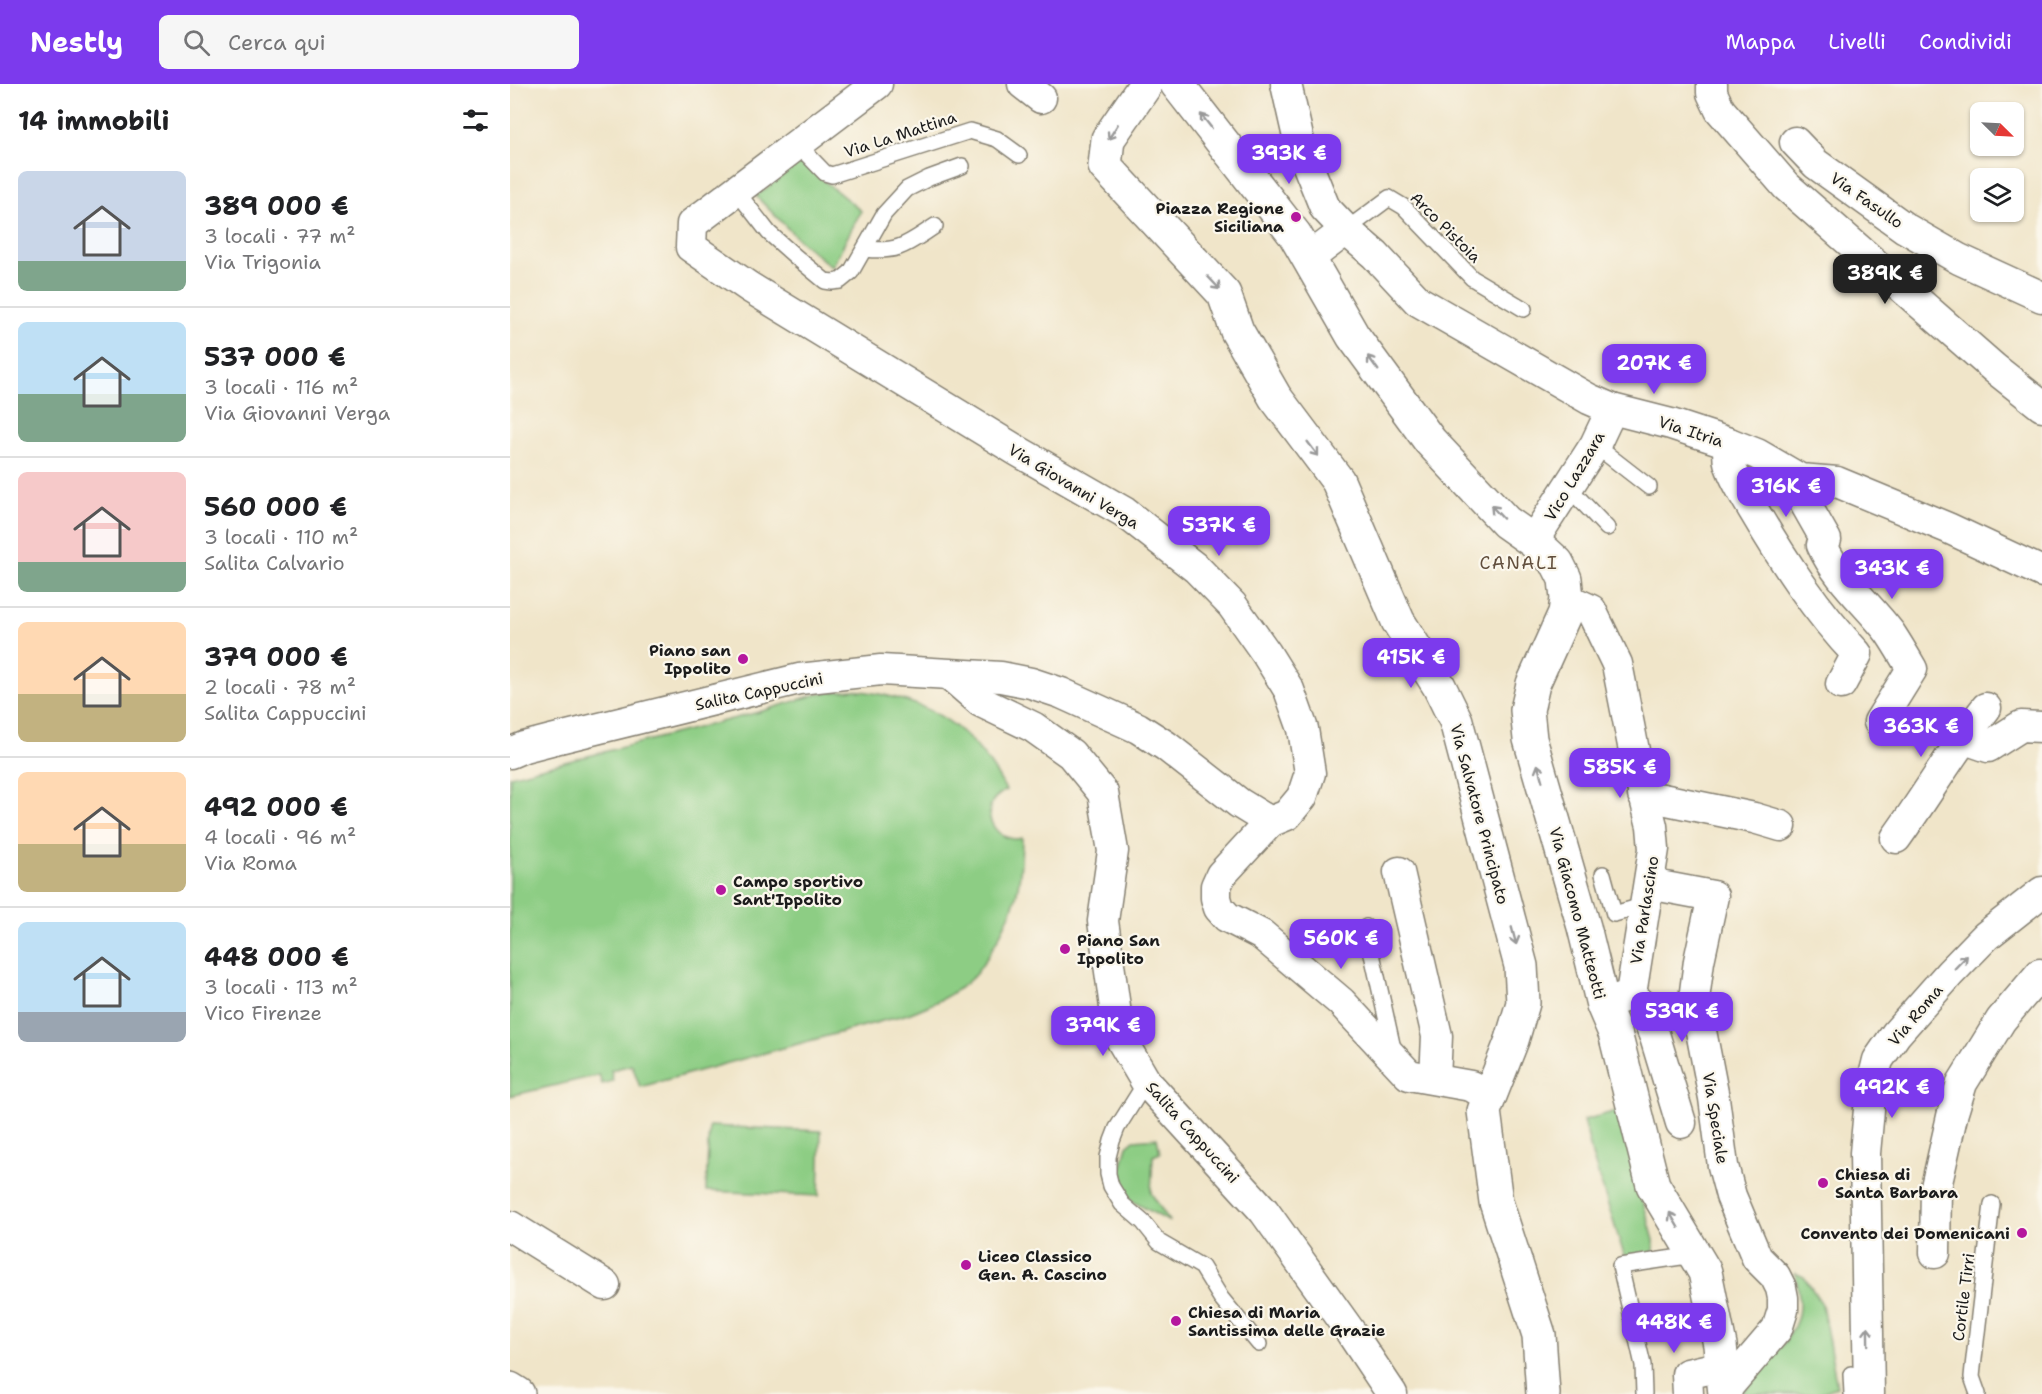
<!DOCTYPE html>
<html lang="it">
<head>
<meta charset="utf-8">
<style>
	:root { --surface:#fff; --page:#f6f6f6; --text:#202124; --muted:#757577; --line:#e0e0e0; --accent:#7c3aed }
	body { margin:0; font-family:"Shantell Sans",sans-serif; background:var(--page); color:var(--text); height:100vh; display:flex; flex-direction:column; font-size:22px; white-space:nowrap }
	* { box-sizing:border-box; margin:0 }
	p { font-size:20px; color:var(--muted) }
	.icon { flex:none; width:33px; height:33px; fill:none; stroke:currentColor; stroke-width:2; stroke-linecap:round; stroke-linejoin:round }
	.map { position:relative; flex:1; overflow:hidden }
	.drawer { display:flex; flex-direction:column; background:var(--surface); width:510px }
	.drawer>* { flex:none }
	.needle { width:39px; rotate:114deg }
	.buttons { position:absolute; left:1460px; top:18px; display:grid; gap:12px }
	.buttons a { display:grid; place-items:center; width:54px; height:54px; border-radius:9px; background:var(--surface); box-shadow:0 2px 4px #0004; font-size:30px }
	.price { position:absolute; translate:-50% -51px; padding:0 14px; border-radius:12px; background:var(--accent); color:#fff; font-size:20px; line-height:39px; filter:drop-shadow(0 2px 3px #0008) }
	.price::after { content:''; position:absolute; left:50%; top:36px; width:18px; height:14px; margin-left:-9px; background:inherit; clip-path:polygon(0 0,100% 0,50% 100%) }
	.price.on { background:#222; color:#fff }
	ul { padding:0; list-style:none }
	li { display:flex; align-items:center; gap:18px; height:150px; padding:0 18px }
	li+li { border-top:2px solid var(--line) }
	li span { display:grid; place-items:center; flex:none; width:168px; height:120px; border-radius:9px; color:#555 }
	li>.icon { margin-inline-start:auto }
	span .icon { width:72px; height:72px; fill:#fffc; stroke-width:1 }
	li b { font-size:26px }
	h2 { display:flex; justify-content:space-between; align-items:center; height:72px; padding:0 18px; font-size:26px }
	header { display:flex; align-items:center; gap:36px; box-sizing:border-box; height:84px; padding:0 30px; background:var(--accent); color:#fff }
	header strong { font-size:28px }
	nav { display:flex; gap:33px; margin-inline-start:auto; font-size:21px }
	.search { width:420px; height:54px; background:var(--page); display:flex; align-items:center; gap:15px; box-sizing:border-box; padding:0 21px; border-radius:9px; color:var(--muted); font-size:22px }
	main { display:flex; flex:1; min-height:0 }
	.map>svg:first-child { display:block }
	.green { fill:#8dcd84; stroke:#547450; stroke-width:1.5 }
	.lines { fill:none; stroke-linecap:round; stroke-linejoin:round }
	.lane-casing { stroke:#868072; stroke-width:18 }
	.street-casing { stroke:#868072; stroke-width:33 }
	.secondary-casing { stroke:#868072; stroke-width:36 }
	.lane { stroke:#fff; stroke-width:15 }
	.street { stroke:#fff; stroke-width:30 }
	.secondary { stroke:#fff; stroke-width:33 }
	.oneway { stroke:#999 }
	.poi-dot { fill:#b5179e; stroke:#fbf7ec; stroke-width:2 }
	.labels { text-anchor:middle; stroke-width:4.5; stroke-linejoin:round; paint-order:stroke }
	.street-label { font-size:16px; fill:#1c1c1c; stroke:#fbf7ec }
	.poi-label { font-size:16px; font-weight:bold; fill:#1c1c1c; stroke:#fbf7ec; text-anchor:start }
	.neighbourhood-label { font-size:18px; letter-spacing:1.5px; fill:#614e3c; stroke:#fbf7ec }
</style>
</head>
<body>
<header>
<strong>Nestly</strong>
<div class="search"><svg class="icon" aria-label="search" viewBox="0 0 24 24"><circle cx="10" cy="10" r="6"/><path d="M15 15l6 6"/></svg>Cerca qui</div>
<nav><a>Mappa</a><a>Livelli</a><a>Condividi</a></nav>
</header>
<main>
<section class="drawer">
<h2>14 immobili<svg class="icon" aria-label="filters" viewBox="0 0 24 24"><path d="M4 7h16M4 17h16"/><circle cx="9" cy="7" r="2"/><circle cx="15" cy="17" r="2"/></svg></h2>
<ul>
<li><span style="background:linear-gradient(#c9d6e8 75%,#7fa58c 0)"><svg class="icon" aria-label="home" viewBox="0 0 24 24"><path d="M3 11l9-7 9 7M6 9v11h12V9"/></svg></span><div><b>389 000 €</b><p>3 locali · 77 m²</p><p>Via Trigonia</p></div></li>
<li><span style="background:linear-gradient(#bfe0f5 60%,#7fa58c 0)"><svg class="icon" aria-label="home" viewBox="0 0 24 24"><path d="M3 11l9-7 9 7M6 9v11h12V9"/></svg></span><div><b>537 000 €</b><p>3 locali · 116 m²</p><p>Via Giovanni Verga</p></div></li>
<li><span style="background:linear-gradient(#f6c9c9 75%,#7fa58c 0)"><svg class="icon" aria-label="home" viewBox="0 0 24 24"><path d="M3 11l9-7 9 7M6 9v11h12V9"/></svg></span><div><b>560 000 €</b><p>3 locali · 110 m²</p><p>Salita Calvario</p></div></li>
<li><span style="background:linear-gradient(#ffd9b3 60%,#c2b280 0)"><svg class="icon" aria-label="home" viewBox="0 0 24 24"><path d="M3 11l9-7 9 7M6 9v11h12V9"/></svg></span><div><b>379 000 €</b><p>2 locali · 78 m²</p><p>Salita Cappuccini</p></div></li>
<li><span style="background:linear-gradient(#ffd9b3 60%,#c2b280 0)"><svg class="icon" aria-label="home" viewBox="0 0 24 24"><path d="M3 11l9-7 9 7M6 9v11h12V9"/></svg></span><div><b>492 000 €</b><p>4 locali · 96 m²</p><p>Via Roma</p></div></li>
<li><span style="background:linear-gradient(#bfe0f5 75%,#9aa5b1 0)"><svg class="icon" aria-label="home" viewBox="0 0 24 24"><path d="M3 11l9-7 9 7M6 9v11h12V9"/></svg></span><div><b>448 000 €</b><p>3 locali · 113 m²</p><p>Vico Firenze</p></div></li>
</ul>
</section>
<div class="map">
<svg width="1532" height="1310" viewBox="0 0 1532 1310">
	<rect width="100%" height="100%" fill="#fbf7ec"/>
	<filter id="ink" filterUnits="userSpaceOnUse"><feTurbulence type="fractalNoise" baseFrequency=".0167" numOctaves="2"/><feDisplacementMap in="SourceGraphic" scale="12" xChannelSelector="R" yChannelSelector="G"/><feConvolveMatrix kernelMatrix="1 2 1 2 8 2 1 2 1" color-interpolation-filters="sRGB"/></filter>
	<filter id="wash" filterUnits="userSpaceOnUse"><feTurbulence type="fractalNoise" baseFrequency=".008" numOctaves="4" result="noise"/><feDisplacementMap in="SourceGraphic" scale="24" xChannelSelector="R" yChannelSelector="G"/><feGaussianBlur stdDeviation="1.35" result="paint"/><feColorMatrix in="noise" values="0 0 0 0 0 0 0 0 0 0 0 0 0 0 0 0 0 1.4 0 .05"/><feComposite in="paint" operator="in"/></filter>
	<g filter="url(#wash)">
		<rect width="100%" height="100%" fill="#f0e5c9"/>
		<g class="green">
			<path d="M291,78L351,127L322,183L291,158L246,112Z"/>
			<path d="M344,606C418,615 461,640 496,706C491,709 485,713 482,718C472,737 492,760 512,754C511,801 508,819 485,860C478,872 472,884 462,894C444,911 421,921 398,930L130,1003L122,981L101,986L103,997L92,1000L89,991L0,1012V692L249,628L311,609Z"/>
			<path d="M1107,1027L1144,1156V1169L1141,1172L1116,1177L1082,1071L1074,1036Z"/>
			<path d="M199,1042L311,1047L309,1112L196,1107Z"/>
			<path d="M647,1054L650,1069L643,1072L641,1109L660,1138L622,1117L610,1098V1087L617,1062L624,1056Z"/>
			<path d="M1285,1189L1294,1193L1312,1220L1327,1303L1308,1310H1231C1247,1291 1284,1254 1288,1231C1291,1217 1288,1203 1285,1189Z"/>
		</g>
	</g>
	<g filter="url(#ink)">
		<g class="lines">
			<defs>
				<g id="lane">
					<path d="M288,61L315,89L322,91L460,47L487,55L509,71"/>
					<path d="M227,108L259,149L286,173L315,197L322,198L330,197L341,188L374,130L397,105L419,94L452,82"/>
					<path d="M836,146L879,114L894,123L962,194L1014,225"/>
					<path d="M355,165C389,169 397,160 425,142"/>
					<path d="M1085,361L1139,403"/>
					<path d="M1058,403L1097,444"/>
					<path d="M1093,790L1104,830L1136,821"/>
					<path d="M856,843L884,969"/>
					<path d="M636,998L607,1044L602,1057L598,1073V1090L601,1102L612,1120L633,1138L649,1158L692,1183L711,1214L749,1260"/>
					<path d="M1341,1290L1342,1310"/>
					<path d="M1134,1310L1133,1281L1110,1182L1184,1171"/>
					<path d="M1468,1310L1462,1293L1463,1283L1482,1120"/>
				</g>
				<g id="street">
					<path d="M513,0L531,14"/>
					<path d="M776,0L790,62L815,124L836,146"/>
					<path d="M1202,0V9L1210,26L1276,102L1484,284L1532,322"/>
					<path d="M1285,58L1306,80L1395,144L1449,175L1532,213"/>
					<path d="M798,175L836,146L865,171L908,217L1079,315L1102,325L1161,340L1219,359L1247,370L1290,395L1327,398L1438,444L1532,488"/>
					<path d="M1219,359C1219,365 1217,372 1219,378C1224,395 1235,411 1244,427C1274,478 1306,527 1347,570L1331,600"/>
					<path d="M1290,395L1291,412L1316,456L1312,461C1327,495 1358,520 1380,549C1388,561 1395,573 1402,585L1369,638"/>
					<path d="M1023,457L1085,361L1102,325"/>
					<path d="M1057,515L1081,526L1107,580L1128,687L1142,742L1144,765L1121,910L1093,921"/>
					<path d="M440,591L471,618L523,643L561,670L593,709L603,767L593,837L609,952L636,998L754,1127L842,1250L882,1310"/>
					<path d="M1452,654L1478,663L1511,642L1532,643"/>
					<path d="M0,669L14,663L41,656L289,595L371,586L491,593L521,599L551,609L628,644L656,662L729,719L760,738L777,731L792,713L800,689L793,645L779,606L756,569L722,521L687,485L614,428L506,366L239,203L181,163L182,140L367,0"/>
					<path d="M1133,711L1244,734L1271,742"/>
					<path d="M760,738L711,791L706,802V814L709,824L717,833L752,851L831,918L899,991L961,1002L980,1013"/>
					<path d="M1386,754C1417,711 1443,666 1476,624"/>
					<path d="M889,788L927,952L925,995"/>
					<path d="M1139,800L1203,812L1189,877L1183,923L1191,947L1204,1014L1213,1082L1221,1112L1247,1174L1265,1192L1271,1204L1273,1214V1226L1267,1245L1215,1306"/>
					<path d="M1121,910L1132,921L1145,953L1171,1039"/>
					<path d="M0,1142L95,1201"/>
					<path d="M1425,1169L1426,1103L1443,1028L1452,999L1491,936L1530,890L1532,891"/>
					<path d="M1178,1310L1177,1290L1212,1282"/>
					<path d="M1359,1310L1355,1069L1361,1004L1368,976L1386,950L1440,889L1476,852L1532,808"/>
				</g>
				<g id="secondary">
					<path d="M636,0L598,55L595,82L714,210L727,247L765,313L828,397L888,537L929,602L946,637L1011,882L1013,919L1002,956L974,1027L986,1118L1029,1251L1033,1310"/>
					<path d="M667,0L785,151L843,252L920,357L996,438L1023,457L1047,479L1055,495L1057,515L1055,529L1023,600L1017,626L1020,655L1074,843L1093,921L1105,949L1143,1101L1195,1188L1210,1261L1215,1310"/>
					<path d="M0,1305L8,1310"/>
				</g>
			</defs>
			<use href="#lane" class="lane-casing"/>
			<use href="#street" class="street-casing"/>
			<use href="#secondary" class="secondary-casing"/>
			<use href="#lane" class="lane"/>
			<use href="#street" class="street"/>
			<use href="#secondary" class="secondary"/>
		</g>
		<defs><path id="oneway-shaft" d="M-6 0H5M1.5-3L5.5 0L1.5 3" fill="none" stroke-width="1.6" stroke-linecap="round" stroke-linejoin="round" transform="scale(1.5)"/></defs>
		<g class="oneway">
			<use href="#oneway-shaft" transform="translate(696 37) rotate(-128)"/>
			<use href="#oneway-shaft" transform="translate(603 48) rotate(122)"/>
			<use href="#oneway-shaft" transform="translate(704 199) rotate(47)"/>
			<use href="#oneway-shaft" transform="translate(863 279) rotate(-126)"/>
			<use href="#oneway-shaft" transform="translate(803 365) rotate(53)"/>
			<use href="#oneway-shaft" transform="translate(987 428) rotate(-133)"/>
			<use href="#oneway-shaft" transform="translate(1030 689) rotate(-106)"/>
			<use href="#oneway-shaft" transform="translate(1004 852) rotate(75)"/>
			<use href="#oneway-shaft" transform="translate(1451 878) rotate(-46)"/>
			<use href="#oneway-shaft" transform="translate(1164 1136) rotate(-120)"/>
			<use href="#oneway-shaft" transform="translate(1358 1252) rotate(-91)"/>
		</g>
	</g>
	<g class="poi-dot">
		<circle cx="786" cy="133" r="6"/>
		<circle cx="233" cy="575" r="6"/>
		<circle cx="211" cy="806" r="6"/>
		<circle cx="555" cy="865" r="6"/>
		<circle cx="1313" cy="1099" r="6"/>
		<circle cx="1512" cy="1149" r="6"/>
		<circle cx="456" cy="1181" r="6"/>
		<circle cx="666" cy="1237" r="6"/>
	</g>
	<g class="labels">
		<g class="street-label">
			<text transform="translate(390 50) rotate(-18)" y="6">Via La Mattina</text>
			<text transform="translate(1357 116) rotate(35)" y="6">Via Fasullo</text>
			<text transform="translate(936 143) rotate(45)" y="6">Arco Pistoia</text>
			<text transform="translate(1181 347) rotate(18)" y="6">Via Itria</text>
			<text transform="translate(1064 392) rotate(-59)" y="6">Vico Lazzara</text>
			<text transform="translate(564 402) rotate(31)" y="6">Via Giovanni Verga</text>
			<text transform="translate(249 607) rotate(-12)" y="6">Salita Cappuccini</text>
			<text transform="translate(970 730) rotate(75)" y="6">Via Salvatore Principato</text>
			<text transform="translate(1134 826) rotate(-81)" y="6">Via Parlascino</text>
			<text transform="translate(1068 829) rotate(75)" y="6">Via Giacomo Matteotti</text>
			<text transform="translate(1405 931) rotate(-50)" y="6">Via Roma</text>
			<text transform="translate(1206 1034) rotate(81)" y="6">Via Speciale</text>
			<text transform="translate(683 1048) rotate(48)" y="6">Salita Cappuccini</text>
			<text transform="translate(1453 1213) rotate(-83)" y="6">Cortile Tirri</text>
		</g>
		<g class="poi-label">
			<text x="774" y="130" text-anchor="end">Piazza Regione<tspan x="774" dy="18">Siciliana</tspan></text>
			<text x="221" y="572" text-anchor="end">Piano san<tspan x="221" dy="18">Ippolito</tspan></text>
			<text x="223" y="803">Campo sportivo<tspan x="223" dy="18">Sant'Ippolito</tspan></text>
			<text x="567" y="862">Piano San<tspan x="567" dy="18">Ippolito</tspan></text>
			<text x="1325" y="1096">Chiesa di<tspan x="1325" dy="18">Santa Barbara</tspan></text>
			<text x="1500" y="1155" text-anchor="end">Convento dei Domenicani</text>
			<text x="468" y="1178">Liceo Classico<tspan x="468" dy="18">Gen. A. Cascino</tspan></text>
			<text x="678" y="1234">Chiesa di Maria<tspan x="678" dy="18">Santissima delle Grazie</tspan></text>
		</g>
		<g class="neighbourhood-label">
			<text x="1009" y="485">CANALI</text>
		</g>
	</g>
</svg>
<div class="buttons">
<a><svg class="needle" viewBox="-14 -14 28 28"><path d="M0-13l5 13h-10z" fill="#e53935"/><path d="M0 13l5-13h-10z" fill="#757577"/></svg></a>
<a><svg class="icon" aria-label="layers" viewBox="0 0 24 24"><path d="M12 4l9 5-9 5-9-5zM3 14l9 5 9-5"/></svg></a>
</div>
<b class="price" style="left:779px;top:101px">393K €</b>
<b class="price on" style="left:1375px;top:221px">389K €</b>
<b class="price" style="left:1144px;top:311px">207K €</b>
<b class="price" style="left:1276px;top:434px">316K €</b>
<b class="price" style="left:709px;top:473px">537K €</b>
<b class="price" style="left:1382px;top:516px">343K €</b>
<b class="price" style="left:901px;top:605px">415K €</b>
<b class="price" style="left:1411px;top:674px">363K €</b>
<b class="price" style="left:1110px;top:715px">585K €</b>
<b class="price" style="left:831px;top:886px">560K €</b>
<b class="price" style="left:1172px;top:959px">539K €</b>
<b class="price" style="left:593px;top:973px">379K €</b>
<b class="price" style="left:1382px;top:1035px">492K €</b>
<b class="price" style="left:1164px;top:1270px">448K €</b>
</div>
</main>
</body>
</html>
